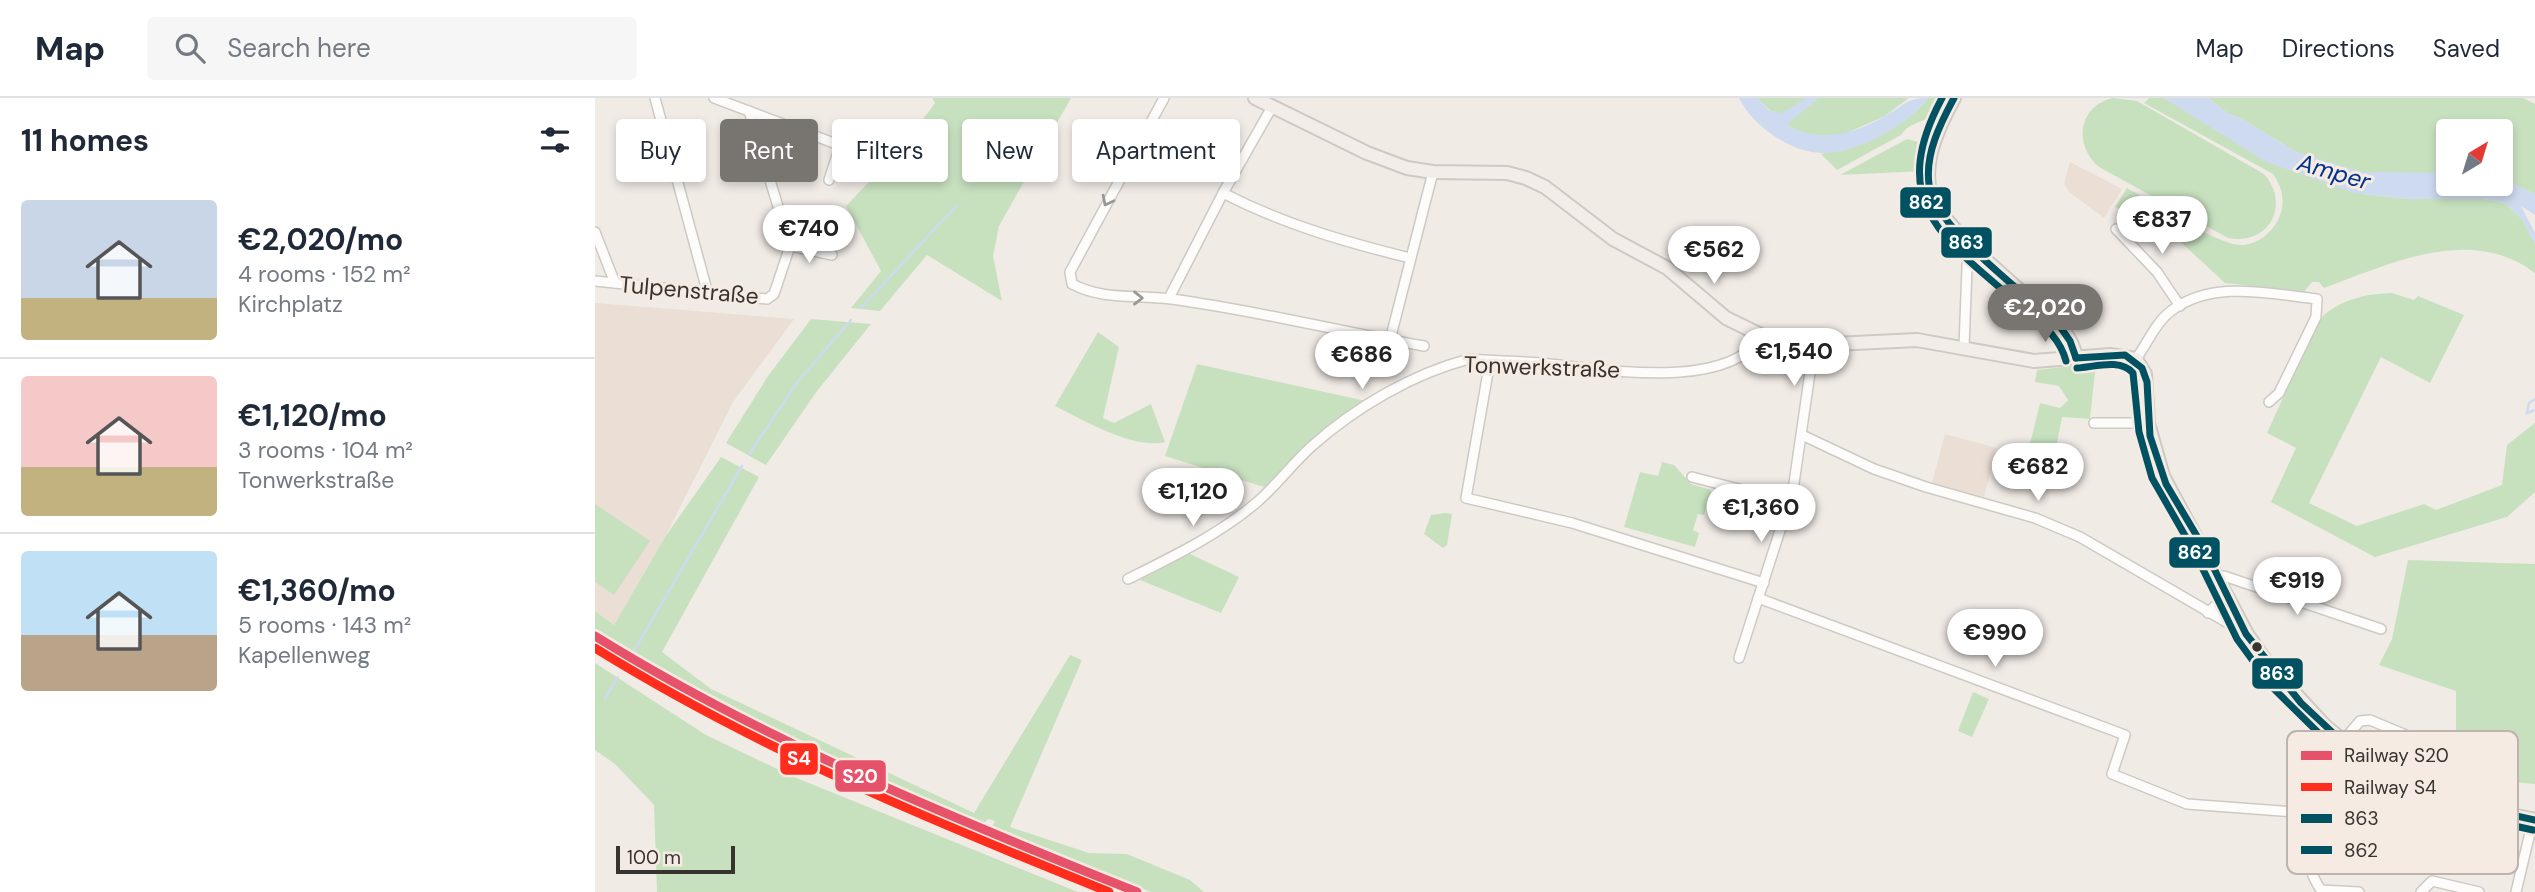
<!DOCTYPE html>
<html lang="en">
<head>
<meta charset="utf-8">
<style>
	:root { --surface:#fff; --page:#f6f6f7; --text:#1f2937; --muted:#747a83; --line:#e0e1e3; --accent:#787470 }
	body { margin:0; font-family:"DM Sans",sans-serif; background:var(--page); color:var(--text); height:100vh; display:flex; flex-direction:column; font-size:26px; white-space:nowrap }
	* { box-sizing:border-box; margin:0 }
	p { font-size:23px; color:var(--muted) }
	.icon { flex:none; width:38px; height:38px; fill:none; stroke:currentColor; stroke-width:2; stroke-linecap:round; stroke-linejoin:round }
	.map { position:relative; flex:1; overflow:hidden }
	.sheet { display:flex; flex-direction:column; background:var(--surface); width:595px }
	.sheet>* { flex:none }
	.top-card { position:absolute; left:21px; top:21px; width:665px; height:63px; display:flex; gap:14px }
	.needle { width:46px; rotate:38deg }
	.tools { position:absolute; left:1841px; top:21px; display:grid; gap:14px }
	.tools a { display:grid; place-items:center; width:77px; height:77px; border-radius:7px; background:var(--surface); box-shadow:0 4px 10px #0003; font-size:35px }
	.scale { position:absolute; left:21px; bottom:18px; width:119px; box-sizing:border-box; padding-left:7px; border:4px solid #373430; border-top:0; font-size:19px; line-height:24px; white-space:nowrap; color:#373430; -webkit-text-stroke:5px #f5ebe2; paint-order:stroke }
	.price { position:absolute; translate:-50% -60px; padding:0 16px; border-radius:24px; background:#fff; color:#222; font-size:23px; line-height:46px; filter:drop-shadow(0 2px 4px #0008) }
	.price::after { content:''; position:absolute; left:50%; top:42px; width:21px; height:16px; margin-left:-10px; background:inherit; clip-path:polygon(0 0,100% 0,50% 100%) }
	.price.active { background:var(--accent); color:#fff }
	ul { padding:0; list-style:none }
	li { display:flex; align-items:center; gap:21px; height:175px; padding:0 21px }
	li+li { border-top:2px solid var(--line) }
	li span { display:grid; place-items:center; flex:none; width:196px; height:140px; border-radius:7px; color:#555 }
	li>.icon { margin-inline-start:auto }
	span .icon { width:84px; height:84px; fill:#fffc; stroke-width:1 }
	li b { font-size:30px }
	h2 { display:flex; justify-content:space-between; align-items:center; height:84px; padding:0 21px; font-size:30px }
	.chip { padding:0 24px; border-radius:7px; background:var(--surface); box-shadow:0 4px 10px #0003; font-size:24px; line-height:63px }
	.chip.active { background:var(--accent); color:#fff }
	header { display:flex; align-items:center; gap:42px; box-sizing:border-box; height:98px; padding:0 35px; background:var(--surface); border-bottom:2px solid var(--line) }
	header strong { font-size:33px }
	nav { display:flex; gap:38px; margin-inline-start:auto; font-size:24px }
	.search { width:490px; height:63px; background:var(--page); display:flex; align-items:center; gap:18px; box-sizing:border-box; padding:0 24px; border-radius:7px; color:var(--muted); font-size:26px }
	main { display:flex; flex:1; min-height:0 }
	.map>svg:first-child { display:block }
	.built { fill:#eaded5 }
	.green { fill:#c7e1bf }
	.water { fill:#cedaf0 }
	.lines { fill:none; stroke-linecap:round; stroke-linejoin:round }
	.stream { stroke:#cedaf0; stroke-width:2.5 }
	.street-casing { stroke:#cdc9c5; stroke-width:12 }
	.secondary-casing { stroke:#cdc9c5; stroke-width:16 }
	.street { stroke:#fdfcfb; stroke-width:9 }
	.secondary { stroke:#f2ede9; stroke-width:12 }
	.bus-1-casing { stroke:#f5ebe2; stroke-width:12 }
	.bus-2-casing { stroke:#f5ebe2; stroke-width:12 }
	.bus-1 { stroke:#005262; stroke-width:7 }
	.bus-2 { stroke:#005262; stroke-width:7 }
	.rail-1-casing { stroke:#f5ebe2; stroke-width:14 }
	.rail-2-casing { stroke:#f5ebe2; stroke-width:14 }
	.rail-1 { stroke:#e7526b; stroke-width:9 }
	.rail-2 { stroke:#ff2d1d; stroke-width:9 }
	.oneway { stroke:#9a9896 }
	.bus-dot { fill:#373430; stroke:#f5ebe2; stroke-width:2.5 }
	.labels { text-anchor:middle; stroke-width:6; stroke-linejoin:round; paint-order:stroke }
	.street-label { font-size:23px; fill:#373430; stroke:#f5ebe2 }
	.water-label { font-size:24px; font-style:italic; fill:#00348c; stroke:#f5ebe2 }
	.key { fill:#f5ebe2; stroke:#bcb4ad; stroke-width:2 }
	.key-label { font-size:19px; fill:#373430 }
	.line-badge { stroke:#f5ebe2; stroke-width:2.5 }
	.badge-label { font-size:19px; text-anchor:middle; font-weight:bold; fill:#fff }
</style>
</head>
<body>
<header>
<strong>Map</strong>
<div class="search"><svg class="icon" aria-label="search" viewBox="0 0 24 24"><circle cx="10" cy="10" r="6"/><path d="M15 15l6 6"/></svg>Search here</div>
<nav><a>Map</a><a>Directions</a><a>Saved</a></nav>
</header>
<main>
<section class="sheet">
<h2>11 homes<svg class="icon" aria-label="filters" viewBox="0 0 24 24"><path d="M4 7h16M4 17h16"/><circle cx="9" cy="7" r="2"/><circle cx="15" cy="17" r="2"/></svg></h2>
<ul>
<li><span style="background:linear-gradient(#c9d6e8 70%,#c2b280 0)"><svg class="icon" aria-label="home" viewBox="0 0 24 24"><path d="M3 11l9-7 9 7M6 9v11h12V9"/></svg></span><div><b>€2,020/mo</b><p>4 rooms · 152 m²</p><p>Kirchplatz</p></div></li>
<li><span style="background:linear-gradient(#f6c9c9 65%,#c2b280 0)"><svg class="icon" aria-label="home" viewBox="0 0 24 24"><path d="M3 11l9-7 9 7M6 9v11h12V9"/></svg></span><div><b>€1,120/mo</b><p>3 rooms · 104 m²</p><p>Tonwerkstraße</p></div></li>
<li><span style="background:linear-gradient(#bfe0f5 60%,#b9a48a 0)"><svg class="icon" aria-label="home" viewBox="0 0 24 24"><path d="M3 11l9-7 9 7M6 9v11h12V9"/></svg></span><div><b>€1,360/mo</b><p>5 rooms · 143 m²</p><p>Kapellenweg</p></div></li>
</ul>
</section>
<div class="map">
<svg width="1940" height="794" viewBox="0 0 1940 794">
	<rect width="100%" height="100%" fill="#f1ebe6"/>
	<g class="built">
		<path d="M1475,64L1527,91L1509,120L1473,93L1469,86Z"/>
		<path d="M0,205L199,221L138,304L70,439L19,527L0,513Z"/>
		<path d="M1350,336L1402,350L1389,399L1337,385Z"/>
	</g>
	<g class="green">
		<path d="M337,0H476L404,128L398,158L407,203L332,157L285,213L256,210L286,173L251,108L296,61L335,12L340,5Z"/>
		<path d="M1162,0H1314L1290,18L1243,39L1210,36L1191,27Z"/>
		<path d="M1333,0H1356C1342,27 1319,18 1306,37L1242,72L1226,56C1260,48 1312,29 1333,0Z"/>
		<path d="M1518,0L1542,3L1669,76C1696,107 1674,148 1633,140L1504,69C1478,47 1483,8 1518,0Z"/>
		<path d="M1554,0H1568L1768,96L1814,101H1889L1910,105L1927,121L1940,146V175C1875,126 1795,166 1729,190L1724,184H1717L1709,194L1630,185L1549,110L1539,116L1520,109L1532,90C1556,103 1624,149 1649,147C1664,145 1676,135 1683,122C1691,106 1688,90 1678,76L1549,5Z"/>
		<path d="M1613,0H1928L1940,6V96L1906,81V33H1853V75H1767L1701,54L1647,21L1632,15Z"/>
		<path d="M1312,41L1334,47L1330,73L1245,77Z"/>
		<path d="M1797,195L1819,202L1823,198L1869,217L1835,285L1786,259L1714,405L1762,428L1829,406L1841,412L1907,387L1912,347L1940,325V394L1912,419L1780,459L1676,404L1701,350L1672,335C1682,315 1719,226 1730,216C1751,200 1772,196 1797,195Z"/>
		<path d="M216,221L276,226L222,293L171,367L131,345L173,278Z"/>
		<path d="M503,234L524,249L508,320L519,325L556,306L570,344C539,352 488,322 460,308Z"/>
		<path d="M1501,265L1495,321L1467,319L1460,355L1434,350L1445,305L1465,310L1473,302L1464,288L1440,284L1442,272Z"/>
		<path d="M602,266L771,303L740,322L672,390L570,358Z"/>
		<path d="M126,359L164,379L67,554L116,591L379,715L475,557L487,562L415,729L494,755L532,756L595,782L609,794H556L397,729L400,723L393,721L387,727L169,631L59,571L0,532V513L19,527L70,439Z"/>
		<path d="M1067,364L1079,367L1096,386L1116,392L1109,417L1103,416L1098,432L1104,435L1100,449L1029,429L1045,374L1063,378Z"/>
		<path d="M0,406L55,443L19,497L0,484Z"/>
		<path d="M850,415L857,416L852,447L848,450L829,436L836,417Z"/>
		<path d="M593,455L644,479L626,515L545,482Z"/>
		<path d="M1813,462L1940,466V686L1861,679V593L1784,567L1797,541Z"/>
		<path d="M0,565L111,637L199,679L483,794H62L59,707L20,666L0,652Z"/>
		<path d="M1378,594L1394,601L1377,639L1363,633Z"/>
	</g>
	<g class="water">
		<path d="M1144,0H1162L1175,13L1187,15L1211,0H1224L1191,27C1226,45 1257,37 1290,18C1309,8 1310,0 1333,0C1313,27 1260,57 1226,55C1194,54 1157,27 1144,0Z"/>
		<path d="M1569,0H1613L1632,15L1647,21L1701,54L1767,74L1853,75V86H1906V81L1940,96V117L1926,108L1940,135V146L1927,121L1910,105L1889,101H1814L1759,95L1669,63Z"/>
	</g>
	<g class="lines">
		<g class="stream">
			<path d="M266,210L361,108"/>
			<path d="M1932,315L1934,305L1940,301"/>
			<path d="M1932,315L1940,312"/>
			<path d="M154,356L204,282L256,222"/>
			<path d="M39,553L147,368"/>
			<path d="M10,600L23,579"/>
		</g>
		<defs>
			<g id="street">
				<path d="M60,0L113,196"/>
				<path d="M119,0L292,65"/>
				<path d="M569,0L475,174L477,186C510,203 541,196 576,201C661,212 745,234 829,248"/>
				<path d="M234,82L245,48"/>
				<path d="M628,95C688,126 750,144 815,160"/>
				<path d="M1521,131L1562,174L1585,208"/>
				<path d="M0,134L20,185"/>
				<path d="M195,148L237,157"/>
				<path d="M0,183L172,201L179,196L195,148L154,13"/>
				<path d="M574,200L628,95L677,9"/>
				<path d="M795,242L838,74"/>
				<path d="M1369,249L1373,143"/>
				<path d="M1541,261C1552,246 1561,224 1576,213C1618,181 1675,196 1722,201L1721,219L1684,295L1674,304"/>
				<path d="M895,263L871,400L977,425L1169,485"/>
				<path d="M1499,325H1553"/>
				<path d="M1207,337L1279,371L1331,389L1440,420L1485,439L1652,536"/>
				<path d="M1097,379L1194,404"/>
				<path d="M1622,479L1629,478L1786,531"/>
				<path d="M533,481C577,459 623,437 661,405C681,388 697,366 717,348C761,309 817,276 874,261C898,263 921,263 945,265C1003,270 1128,295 1167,239"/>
				<path d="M1163,500L1530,637L1517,676L1592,706L1712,715"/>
				<path d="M1613,515L1630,498"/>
				<path d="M1144,560L1198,392L1219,247"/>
				<path d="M1731,629C1722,679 1693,745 1726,792L1764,794"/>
				<path d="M1748,643L1765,623L1775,622L1832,646"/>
				<path d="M1826,794L1837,783L1884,794"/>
				<path d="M1921,794L1938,722"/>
			</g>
			<g id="secondary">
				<path d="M660,0L772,55L812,70L838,74L912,75L931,80L950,89L1018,141L1072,170L1131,220L1176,242L1219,247L1322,242L1439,263L1515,257L1541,261L1550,276L1553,325L1568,378L1652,536L1672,565L1731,629L1792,677L1827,694L1868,707L1940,722"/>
				<path d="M1359,0C1344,27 1326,65 1336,97C1346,127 1415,183 1440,206C1458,222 1477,235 1481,260"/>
			</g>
		</defs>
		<use href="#street" class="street-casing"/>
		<use href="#secondary" class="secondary-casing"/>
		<use href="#street" class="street"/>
		<use href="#secondary" class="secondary"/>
		<defs>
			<g id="bus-1">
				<path d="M1359,0C1345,26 1330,56 1334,86C1340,132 1432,195 1466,230L1475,243L1481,260"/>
				<path d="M1481,260L1530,257L1547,270L1552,284L1555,338L1571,386L1609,450L1651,536L1706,605L1752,648L1802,682L1854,703L1940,722"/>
			</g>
			<g id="bus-2">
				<path d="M1347,0C1288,110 1355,145 1432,213C1448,227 1465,240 1471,263"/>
				<path d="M1482,270C1500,269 1525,260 1538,275L1544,334L1557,380L1600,455L1642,541L1677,589L1745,656L1796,691L1851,713L1938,732"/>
			</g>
		</defs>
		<use href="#bus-1" class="bus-1-casing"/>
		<use href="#bus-2" class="bus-2-casing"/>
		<use href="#bus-1" class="bus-1"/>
		<use href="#bus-2" class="bus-2"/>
		<defs>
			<path id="rail-1" d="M0,538C171,644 355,719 542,794"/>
			<path id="rail-2" d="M0,550C163,651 337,723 514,794"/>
		</defs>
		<use href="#rail-1" class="rail-1-casing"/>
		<use href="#rail-2" class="rail-2-casing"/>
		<use href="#rail-1" class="rail-1"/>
		<use href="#rail-2" class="rail-2"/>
	</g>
	<defs><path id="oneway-chevron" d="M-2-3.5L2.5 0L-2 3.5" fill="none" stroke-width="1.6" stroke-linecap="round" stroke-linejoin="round" transform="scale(1.75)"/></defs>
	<g class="oneway">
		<use href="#oneway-chevron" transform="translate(512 103) rotate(117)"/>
		<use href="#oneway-chevron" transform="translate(543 200)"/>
	</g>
	<circle class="bus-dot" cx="1662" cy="549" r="6"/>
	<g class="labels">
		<g class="street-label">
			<text transform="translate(94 192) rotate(5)" y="8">Tulpenstraße</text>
			<text transform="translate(947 269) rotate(2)" y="8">Tonwerkstraße</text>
		</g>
		<g class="water-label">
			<text transform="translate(1739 74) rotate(16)" y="8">Amper</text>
		</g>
	</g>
	<rect x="1692" y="633" width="231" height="143" rx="10" class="key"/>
	<rect x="1706" y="653" width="31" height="9" fill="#e7526b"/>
	<rect x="1706" y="685" width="31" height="8" fill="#ff2d1d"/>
	<rect x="1706" y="716" width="31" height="9" fill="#005262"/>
	<rect x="1706" y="748" width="31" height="8" fill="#005262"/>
	<g class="key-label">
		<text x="1749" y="664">Railway S20</text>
		<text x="1749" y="696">Railway S4</text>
		<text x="1749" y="727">863</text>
		<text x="1749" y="759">862</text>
	</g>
	<g class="line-badge">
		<rect x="1304" y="88" width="53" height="33" rx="7" fill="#005262"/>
		<rect x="1345" y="128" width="53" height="33" rx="7" fill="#005262"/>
		<rect x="1573" y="438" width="53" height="33" rx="7" fill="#005262"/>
		<rect x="1656" y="559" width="53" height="33" rx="7" fill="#005262"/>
		<rect x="184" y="644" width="40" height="34" rx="7" fill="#ff2d1d"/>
		<rect x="239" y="661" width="53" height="34" rx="7" fill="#e7526b"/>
	</g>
	<g class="badge-label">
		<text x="1331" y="111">862</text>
		<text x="1371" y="151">863</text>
		<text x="1600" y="461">862</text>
		<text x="1682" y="582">863</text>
		<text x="204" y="667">S4</text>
		<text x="265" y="685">S20</text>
	</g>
</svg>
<div class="tools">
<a><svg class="needle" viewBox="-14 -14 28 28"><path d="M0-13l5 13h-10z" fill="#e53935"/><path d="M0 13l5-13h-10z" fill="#747a83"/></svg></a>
</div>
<div class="scale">100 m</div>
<b class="price" style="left:1567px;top:158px">€837</b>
<b class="price" style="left:214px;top:167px">€740</b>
<b class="price" style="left:1119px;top:188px">€562</b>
<b class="price active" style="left:1450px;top:246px">€2,020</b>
<b class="price" style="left:1199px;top:290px">€1,540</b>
<b class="price" style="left:767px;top:293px">€686</b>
<b class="price" style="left:1443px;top:405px">€682</b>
<b class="price" style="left:598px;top:430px">€1,120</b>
<b class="price" style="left:1166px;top:446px">€1,360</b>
<b class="price" style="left:1702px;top:519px">€919</b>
<b class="price" style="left:1400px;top:571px">€990</b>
<div class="top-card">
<a class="chip">Buy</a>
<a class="chip active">Rent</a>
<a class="chip">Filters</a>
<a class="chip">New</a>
<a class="chip">Apartment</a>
</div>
</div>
</main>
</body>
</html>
